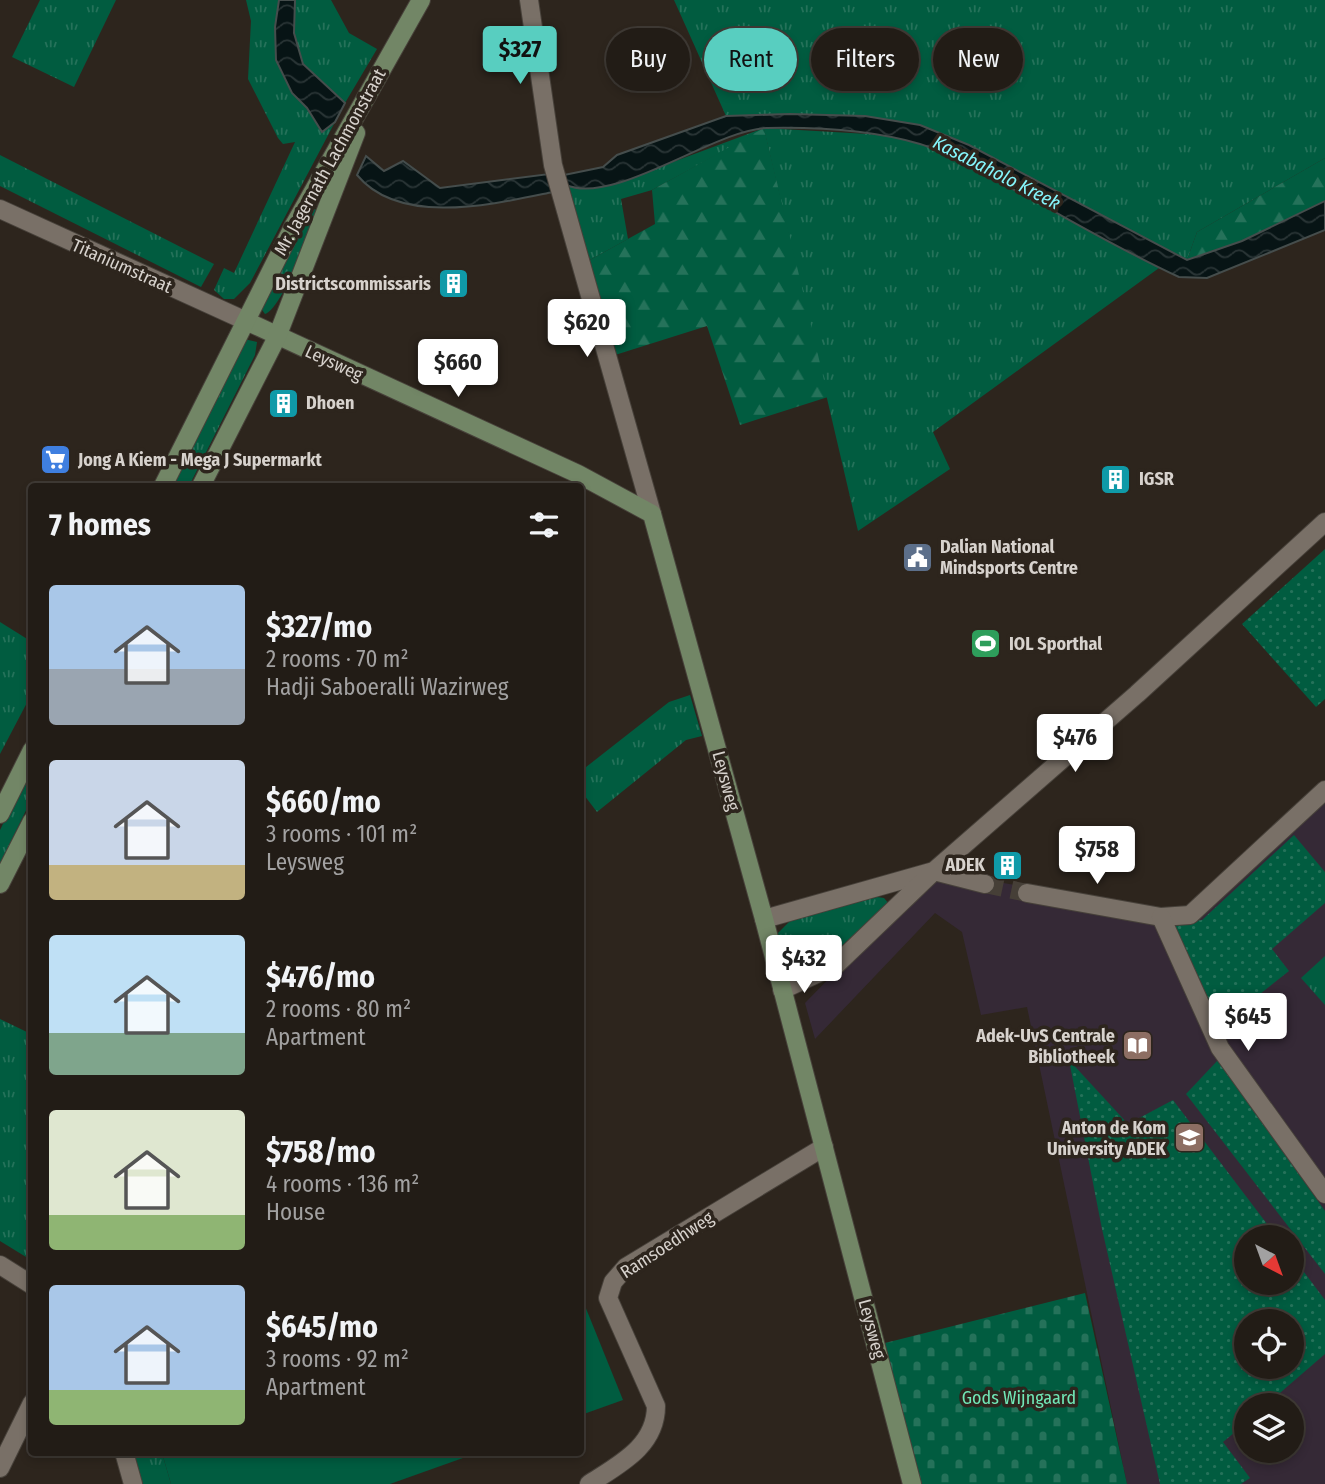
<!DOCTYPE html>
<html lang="en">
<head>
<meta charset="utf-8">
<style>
	:root { --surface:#221c16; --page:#2e2923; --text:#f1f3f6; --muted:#a2a1a1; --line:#3f3a35; --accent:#58cec0 }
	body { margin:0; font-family:"Fira Sans Condensed",sans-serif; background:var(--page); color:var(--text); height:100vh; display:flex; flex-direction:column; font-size:26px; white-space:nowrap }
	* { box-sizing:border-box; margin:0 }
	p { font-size:23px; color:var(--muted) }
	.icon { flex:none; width:38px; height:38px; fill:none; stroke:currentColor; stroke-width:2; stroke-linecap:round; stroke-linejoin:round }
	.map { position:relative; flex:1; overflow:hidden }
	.side { position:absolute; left:28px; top:483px; width:556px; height:973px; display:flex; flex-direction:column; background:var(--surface); border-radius:7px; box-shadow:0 4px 10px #0003,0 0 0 2px var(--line) }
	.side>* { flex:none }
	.guide { position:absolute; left:606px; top:28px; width:614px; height:63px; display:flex; gap:14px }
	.needle { width:46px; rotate:139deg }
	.buttons { position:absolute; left:1234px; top:1225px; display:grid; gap:14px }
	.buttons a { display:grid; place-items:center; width:70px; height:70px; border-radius:50%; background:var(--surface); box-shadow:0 4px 10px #0003,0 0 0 2px var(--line); font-size:35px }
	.price { position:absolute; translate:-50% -60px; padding:0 16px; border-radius:7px; background:#fff; color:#222; font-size:23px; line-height:46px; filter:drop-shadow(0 2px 4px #0008) }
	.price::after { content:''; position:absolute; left:50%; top:42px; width:21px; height:16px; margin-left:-10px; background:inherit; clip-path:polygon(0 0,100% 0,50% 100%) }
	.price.on { background:var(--accent); color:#111 }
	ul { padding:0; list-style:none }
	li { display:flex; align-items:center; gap:21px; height:175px; padding:0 21px }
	li span { display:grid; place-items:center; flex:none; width:196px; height:140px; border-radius:7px; color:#555 }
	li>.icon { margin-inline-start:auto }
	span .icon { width:84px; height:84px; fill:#fffc; stroke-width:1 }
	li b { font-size:30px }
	h2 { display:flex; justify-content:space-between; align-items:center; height:84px; padding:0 21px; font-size:30px }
	.chip { padding:0 24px; border-radius:32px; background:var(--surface); box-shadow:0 4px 10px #0003,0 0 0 2px var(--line); font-size:24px; line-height:63px }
	.chip.on { background:var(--accent); color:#111 }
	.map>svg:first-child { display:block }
	.education { fill:#352936; fill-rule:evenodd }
	.grass { fill:url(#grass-tufts) }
	.forest { fill:url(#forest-firs) }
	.cemetery { fill:url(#cemetery-stones) }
	.park { fill:url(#park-dots); fill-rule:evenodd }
	.garden { fill:#015c40 }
	.water { fill:url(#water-waves); stroke:#454d4c; stroke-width:2 }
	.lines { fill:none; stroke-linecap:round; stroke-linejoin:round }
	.street-tunnel { stroke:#463f37; stroke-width:18; stroke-dasharray:18 9; stroke-linecap:butt }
	.street-casing { stroke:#47413a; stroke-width:20 }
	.secondary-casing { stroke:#47413a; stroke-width:20 }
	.street { stroke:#797067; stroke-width:18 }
	.secondary { stroke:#728666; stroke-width:18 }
	.labels { text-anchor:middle; stroke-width:7; stroke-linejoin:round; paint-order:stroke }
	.street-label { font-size:18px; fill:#d7d2cd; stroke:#2d251d }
	.poi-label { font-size:18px; font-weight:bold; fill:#d7d2cd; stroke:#2d251d; text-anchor:start }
	.park-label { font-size:18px; fill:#71e8b7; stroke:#2d251d }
	.water-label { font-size:19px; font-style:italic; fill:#85f5fb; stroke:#2d251d }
</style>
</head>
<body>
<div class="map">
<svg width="1325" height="1484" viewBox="0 0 1325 1484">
	<defs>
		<pattern id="grass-tufts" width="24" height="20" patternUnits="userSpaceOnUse" patternTransform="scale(1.75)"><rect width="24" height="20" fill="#015c40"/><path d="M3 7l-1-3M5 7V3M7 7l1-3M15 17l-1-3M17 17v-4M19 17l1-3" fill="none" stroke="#25725a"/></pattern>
		<pattern id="forest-firs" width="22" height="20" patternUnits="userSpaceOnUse" patternTransform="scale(1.75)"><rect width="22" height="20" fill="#015c40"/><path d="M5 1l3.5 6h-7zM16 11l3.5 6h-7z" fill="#25725a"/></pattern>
		<pattern id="cemetery-stones" width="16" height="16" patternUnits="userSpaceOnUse" patternTransform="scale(1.75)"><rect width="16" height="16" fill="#015c40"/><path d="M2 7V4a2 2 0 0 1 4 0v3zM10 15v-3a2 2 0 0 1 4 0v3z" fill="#25725a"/></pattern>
		<pattern id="park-dots" width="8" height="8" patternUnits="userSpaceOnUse" patternTransform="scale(1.75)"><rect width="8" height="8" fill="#015c40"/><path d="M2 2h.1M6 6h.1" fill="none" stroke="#25725a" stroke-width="1.8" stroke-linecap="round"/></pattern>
		<pattern id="water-waves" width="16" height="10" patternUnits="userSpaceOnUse" patternTransform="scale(1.75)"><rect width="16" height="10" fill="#071415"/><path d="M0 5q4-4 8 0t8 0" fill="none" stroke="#2a3536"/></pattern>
	</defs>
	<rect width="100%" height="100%" fill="#2d251d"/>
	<path class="education" d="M1325,786V1484H1127L1027,1007L981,1015L962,932L935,913L815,1039L805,1003L934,871L1190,915ZM1246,1237H1292V1283H1246ZM1246,1321H1292V1367H1246ZM1246,1405H1292V1451H1246Z"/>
	<g class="grass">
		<path d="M40,0H116L74,87L12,57Z"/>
		<path d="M246,0H279L275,27L292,93L307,108L322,132L335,122L250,283L234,299H224L214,290L224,268L234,273L295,142L283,144L278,138L248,79L251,21Z"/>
		<path d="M295,0H331L349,33L377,49L345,103L303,64L294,33Z"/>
		<path d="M674,0H1325V158L1197,232L1187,260L969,145L865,116H726Z"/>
		<path d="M764,128L885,135L923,145L1014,189L1159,268L933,432L950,469L858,531L764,129L652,190L621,199L628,239L588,261L566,185L614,184Z"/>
		<path d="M0,155L214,264L201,287L0,186Z"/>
		<path d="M312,209L320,210C312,229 281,310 265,314L260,307Z"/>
		<path d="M244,339L257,342L255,355L189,486H172Z"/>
		<path d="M0,622L32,642L31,695L0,754Z"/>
		<path d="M690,695L702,736L686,740L597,812L581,791V771L669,702Z"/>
		<path d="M31,767V800L0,864V830Z"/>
		<path d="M877,897L884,898L889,904L823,964C809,970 796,972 785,962L777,934L790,921Z"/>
		<path d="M1325,956V1005L1301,978Z"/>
		<path d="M0,1019L31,1034V1260L0,1241Z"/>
		<path d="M133,1453H162L171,1484H142Z"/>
	</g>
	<g class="forest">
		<path d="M764,128L828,397L740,425L707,326L615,355L588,261L655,224L652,190Z"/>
		<path d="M1325,158V201L1242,241L1187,260L1197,232Z"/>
	</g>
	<path class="cemetery" d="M1085,1293L1127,1484H917L885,1343Z"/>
	<g class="park">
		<path d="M1325,549V699L1316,707L1242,624Z"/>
		<path d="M1294,835L1325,872V903L1272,949L1289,971L1231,1017L1209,1011L1172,924L1202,920Z"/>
		<path d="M1069,1060L1128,1124L1173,1100L1277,1237H1246V1283H1292V1256L1325,1300V1354L1266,1405H1246V1423L1223,1442L1250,1478L1241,1484H1160L1102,1229ZM1246,1321H1292V1367H1246Z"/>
		<path d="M1218,1060L1325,1211V1274L1186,1094Z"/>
	</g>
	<g class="garden">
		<path d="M581,1296L623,1400L581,1415Z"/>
		<path d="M162,1453V1452L477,1453L390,1484H171Z"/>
	</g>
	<g class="water">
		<path d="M279,0H295L294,33L303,64L345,103L335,122L322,132L307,108L292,93L276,60L275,27Z"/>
		<path d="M790,114L865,116L920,125L969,145L1187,260L1242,241L1325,201V230L1207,278L1179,277C1111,246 1048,206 982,173C962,164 941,150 920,144C872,130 817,127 767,128C715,129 615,206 566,185L564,175L603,167L617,155L726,116Z"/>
		<path d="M366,156L384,171L403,161L440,188L549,174L553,192C494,204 400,227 357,175Z"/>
	</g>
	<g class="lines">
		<path class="street-tunnel" d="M985,884L1027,893"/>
		<defs>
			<g id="street">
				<path d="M529,0L553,165L652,514"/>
				<path d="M0,209L246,321"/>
				<path d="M1027,893L1161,917L1190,915L1325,790"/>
				<path d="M1161,917L1220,1048L1325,1194"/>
				<path d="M764,919L934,871L1137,694L1325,522"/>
				<path d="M782,990L836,965L934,871L985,884"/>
				<path d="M0,1265L32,1285"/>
				<path d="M124,1452L133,1484"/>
				<path d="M0,1468L32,1403"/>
				<path d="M589,1484C620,1464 656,1446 656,1406L608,1298L613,1282L626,1267L824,1147"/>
			</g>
			<g id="secondary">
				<path d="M246,321L578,474L652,514L764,919L912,1484"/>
				<path d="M163,486L293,227L421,0"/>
				<path d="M201,486L277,337L356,133"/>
				<path d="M0,814L32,750"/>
				<path d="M0,884L32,821"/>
			</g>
		</defs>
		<use href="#street" class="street-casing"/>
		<use href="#secondary" class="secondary-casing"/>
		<use href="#street" class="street"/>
		<use href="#secondary" class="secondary"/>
	</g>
	<defs>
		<symbol id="building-square" viewBox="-11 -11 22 22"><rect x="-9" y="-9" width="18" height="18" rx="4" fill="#0f9aa8" stroke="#2d251d"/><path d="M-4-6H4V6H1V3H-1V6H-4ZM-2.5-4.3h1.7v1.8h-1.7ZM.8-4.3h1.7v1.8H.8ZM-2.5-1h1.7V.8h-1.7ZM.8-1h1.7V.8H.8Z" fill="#fff"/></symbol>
		<symbol id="supermarket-square" viewBox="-11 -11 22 22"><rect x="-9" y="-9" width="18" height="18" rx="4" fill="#3f7fe0" stroke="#2d251d"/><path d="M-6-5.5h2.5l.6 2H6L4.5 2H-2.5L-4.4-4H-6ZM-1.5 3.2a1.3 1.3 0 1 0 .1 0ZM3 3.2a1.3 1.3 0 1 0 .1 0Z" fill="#fff"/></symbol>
		<symbol id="civic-square" viewBox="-11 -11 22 22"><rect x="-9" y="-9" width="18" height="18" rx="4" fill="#5c6f8a" stroke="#2d251d"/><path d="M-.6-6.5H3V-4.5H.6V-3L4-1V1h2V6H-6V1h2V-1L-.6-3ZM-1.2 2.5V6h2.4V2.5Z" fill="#fff"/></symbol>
		<symbol id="stadium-square" viewBox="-11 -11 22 22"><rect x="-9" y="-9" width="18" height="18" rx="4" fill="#2e9e5b" stroke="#2d251d"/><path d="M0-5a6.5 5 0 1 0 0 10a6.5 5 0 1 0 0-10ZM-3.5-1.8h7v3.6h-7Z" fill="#fff"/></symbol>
		<symbol id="library-square" viewBox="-11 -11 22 22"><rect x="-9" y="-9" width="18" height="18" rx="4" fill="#8d6e63" stroke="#2d251d"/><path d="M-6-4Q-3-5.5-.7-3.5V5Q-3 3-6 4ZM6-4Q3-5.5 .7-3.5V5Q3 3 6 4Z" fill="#fff"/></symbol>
		<symbol id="university-square" viewBox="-11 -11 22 22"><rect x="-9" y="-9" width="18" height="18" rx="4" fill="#8d6e63" stroke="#2d251d"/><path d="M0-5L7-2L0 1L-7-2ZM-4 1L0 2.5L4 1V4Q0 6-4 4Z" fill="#fff"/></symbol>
	</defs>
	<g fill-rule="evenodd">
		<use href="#building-square" x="436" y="266" width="35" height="35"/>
		<use href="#building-square" x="266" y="386" width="35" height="35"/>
		<use href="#supermarket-square" x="38" y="442" width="35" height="35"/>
		<use href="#building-square" x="1098" y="462" width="35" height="35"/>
		<use href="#civic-square" x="900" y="540" width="35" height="35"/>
		<use href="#stadium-square" x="968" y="626" width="35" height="35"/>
		<use href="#building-square" x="990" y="848" width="35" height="35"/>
		<use href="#library-square" x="1120" y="1028" width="35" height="35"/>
		<use href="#university-square" x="1172" y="1120" width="35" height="35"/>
	</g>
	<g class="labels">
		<g class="street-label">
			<text transform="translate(330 162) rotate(-61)" y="6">Mr. Jagernath Lachmonstraat</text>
			<text transform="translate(122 266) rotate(24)" y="6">Titaniumstraat</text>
			<text transform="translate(334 363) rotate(25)" y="6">Leysweg</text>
			<text transform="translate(726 781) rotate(75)" y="6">Leysweg</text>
			<text transform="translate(667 1245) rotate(-33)" y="6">Ramsoedhweg</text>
			<text transform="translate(872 1329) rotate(75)" y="6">Leysweg</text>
		</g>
		<g class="poi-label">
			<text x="431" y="290" text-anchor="end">Districtscommissaris</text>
			<text x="306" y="409">Dhoen</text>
			<text x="78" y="466">Jong A Kiem - Mega J Supermarkt</text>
			<text x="1139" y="485">IGSR</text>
			<text x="940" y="553">Dalian National<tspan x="940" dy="21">Mindsports Centre</tspan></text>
			<text x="1009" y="650">IOL Sporthal</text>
			<text x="985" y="871" text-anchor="end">ADEK</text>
			<text x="1115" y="1042" text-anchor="end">Adek-UvS Centrale<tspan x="1115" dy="21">Bibliotheek</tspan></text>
			<text x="1166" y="1134" text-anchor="end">Anton de Kom<tspan x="1166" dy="21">University ADEK</tspan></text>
		</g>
		<g class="park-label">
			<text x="1019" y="1404">Gods Wijngaard</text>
		</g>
		<g class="water-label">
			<text transform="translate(997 172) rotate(27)" y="7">Kasabaholo Kreek</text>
		</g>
	</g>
</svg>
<div class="buttons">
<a><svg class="needle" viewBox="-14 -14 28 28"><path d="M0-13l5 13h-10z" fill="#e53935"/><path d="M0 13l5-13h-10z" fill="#a2a1a1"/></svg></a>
<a><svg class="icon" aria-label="locate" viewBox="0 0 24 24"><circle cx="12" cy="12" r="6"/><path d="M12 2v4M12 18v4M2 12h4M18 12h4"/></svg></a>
<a><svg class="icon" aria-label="layers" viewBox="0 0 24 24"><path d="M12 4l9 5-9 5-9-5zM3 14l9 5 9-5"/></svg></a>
</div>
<b class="price on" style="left:520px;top:86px">$327</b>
<b class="price" style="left:587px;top:359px">$620</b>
<b class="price" style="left:458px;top:399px">$660</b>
<b class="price" style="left:1075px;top:774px">$476</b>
<b class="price" style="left:1097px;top:886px">$758</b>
<b class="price" style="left:804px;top:995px">$432</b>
<b class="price" style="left:1248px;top:1053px">$645</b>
<div class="guide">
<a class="chip">Buy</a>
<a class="chip on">Rent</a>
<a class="chip">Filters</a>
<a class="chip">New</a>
</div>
<section class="side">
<h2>7 homes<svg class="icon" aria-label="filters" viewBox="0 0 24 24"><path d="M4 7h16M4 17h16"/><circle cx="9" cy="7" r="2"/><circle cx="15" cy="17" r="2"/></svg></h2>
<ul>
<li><span style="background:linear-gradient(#a9c7e8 60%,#9aa5b1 0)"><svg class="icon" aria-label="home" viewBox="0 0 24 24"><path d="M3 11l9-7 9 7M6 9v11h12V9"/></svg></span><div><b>$327/mo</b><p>2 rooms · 70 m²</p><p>Hadji Saboeralli Wazirweg</p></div></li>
<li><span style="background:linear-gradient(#c9d6e8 75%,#c2b280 0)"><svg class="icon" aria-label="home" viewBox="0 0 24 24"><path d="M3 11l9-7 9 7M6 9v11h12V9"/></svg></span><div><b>$660/mo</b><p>3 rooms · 101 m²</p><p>Leysweg</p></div></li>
<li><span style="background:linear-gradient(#bfe0f5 70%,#7fa58c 0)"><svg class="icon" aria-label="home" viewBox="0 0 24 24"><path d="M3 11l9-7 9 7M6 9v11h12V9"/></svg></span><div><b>$476/mo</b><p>2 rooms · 80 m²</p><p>Apartment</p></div></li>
<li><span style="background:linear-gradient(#dfe7d0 75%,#8fb573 0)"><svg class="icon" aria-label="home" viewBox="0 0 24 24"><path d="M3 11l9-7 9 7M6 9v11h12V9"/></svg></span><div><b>$758/mo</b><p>4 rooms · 136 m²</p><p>House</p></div></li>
<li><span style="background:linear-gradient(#a9c7e8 75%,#8fb573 0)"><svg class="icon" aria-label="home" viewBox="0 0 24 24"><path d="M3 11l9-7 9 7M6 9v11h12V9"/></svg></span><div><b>$645/mo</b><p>3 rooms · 92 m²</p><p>Apartment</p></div></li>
</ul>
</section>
</div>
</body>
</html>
